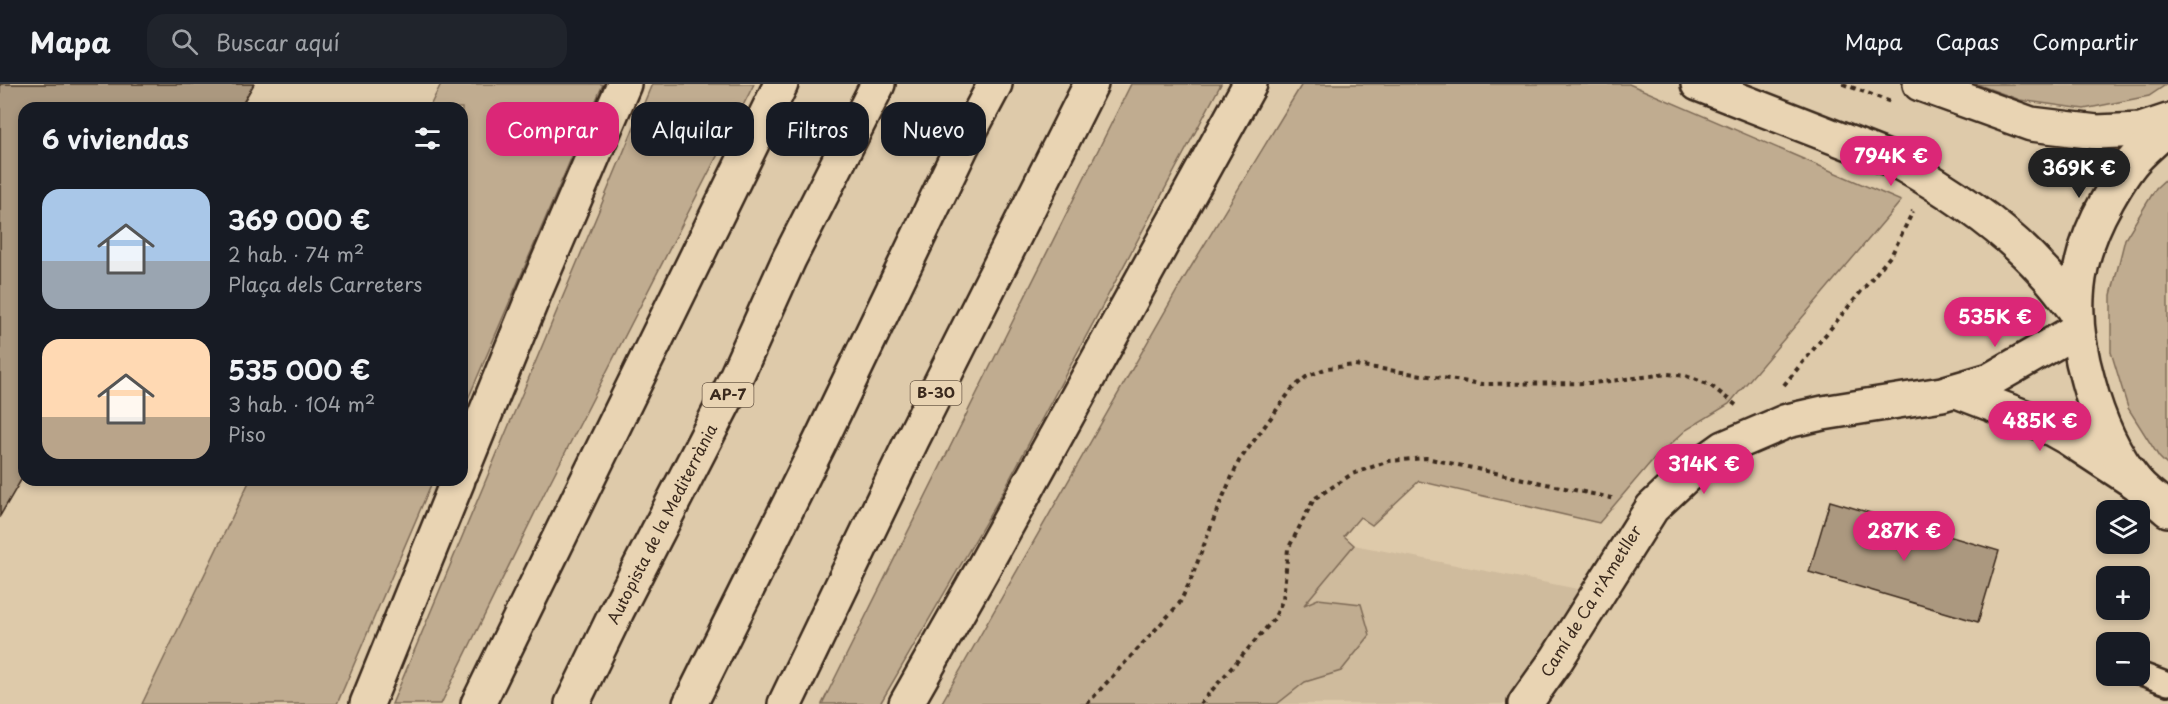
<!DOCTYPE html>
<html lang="es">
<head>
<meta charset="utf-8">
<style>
	:root { --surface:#171b24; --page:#20242c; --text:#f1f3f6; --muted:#9ea1a6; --line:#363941; --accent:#db2777 }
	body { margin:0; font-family:"Playpen Sans",sans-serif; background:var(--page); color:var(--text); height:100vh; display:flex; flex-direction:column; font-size:22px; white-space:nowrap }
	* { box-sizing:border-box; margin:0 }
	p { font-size:20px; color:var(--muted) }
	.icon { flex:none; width:33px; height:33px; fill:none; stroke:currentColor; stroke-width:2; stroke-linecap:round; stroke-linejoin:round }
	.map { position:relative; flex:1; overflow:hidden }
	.details { position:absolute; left:18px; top:18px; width:450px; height:384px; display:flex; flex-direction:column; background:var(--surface); border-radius:18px; box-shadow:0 3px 9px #0003 }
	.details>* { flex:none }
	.hud { position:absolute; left:486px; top:18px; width:570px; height:54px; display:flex; gap:12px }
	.controls { position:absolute; left:2096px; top:416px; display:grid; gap:12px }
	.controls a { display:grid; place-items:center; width:54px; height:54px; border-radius:12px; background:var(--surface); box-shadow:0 3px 9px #0003; font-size:30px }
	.price { position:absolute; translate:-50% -51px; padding:0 14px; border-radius:21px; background:var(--accent); color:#fff; font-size:20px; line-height:39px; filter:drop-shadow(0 2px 3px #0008) }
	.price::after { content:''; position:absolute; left:50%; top:36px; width:18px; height:14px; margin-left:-9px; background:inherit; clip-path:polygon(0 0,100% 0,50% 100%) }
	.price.on { background:#222; color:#fff }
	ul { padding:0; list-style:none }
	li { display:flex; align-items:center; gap:18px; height:150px; padding:0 24px }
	li span { display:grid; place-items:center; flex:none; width:168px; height:120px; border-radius:18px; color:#555 }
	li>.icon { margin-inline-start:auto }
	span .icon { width:72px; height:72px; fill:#fffc; stroke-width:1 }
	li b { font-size:26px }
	h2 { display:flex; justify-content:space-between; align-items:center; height:72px; padding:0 24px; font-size:26px }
	.tag { padding:0 21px; border-radius:18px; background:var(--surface); box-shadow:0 3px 9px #0003; font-size:21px; line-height:54px }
	.tag.on { background:var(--accent); color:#fff }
	header { display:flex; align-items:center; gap:36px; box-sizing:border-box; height:84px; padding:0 30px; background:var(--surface); border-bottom:2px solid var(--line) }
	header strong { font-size:28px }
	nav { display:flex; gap:33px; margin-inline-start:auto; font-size:21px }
	.search { width:420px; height:54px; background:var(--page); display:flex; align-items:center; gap:15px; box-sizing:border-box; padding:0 21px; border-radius:18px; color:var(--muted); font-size:22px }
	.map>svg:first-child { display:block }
	.built { fill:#cfbb9d }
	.green { fill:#c0ac90; stroke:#7e6b57; stroke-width:1.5 }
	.building { fill:#ab987f; stroke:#3b2a1e; stroke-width:1.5 }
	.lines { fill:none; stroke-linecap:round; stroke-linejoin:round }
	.lane-casing { stroke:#3b2a1e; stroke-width:26 }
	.street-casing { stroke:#3b2a1e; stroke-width:38 }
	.secondary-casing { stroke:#3b2a1e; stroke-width:38 }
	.highway-casing { stroke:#3b2a1e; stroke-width:38 }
	.path { stroke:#3b2a1e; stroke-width:4; stroke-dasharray:4.5 4.5; stroke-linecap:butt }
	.lane { stroke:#e9d4b3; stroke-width:21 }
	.street { stroke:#e9d4b3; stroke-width:33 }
	.secondary { stroke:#e9d4b3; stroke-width:33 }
	.highway { stroke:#e9d4b3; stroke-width:33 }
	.labels { text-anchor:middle; stroke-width:6; stroke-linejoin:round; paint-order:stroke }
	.shield { fill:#e9d4b3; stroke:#6f5d4b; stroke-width:1.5 }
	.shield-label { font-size:15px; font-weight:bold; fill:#3b2a1e }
	.street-label { font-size:16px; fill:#3b2a1e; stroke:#e9d4b3 }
</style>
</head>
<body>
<header>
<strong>Mapa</strong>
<div class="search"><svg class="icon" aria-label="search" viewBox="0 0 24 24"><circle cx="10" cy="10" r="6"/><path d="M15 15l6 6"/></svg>Buscar aquí</div>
<nav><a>Mapa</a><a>Capas</a><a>Compartir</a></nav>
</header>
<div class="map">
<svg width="2168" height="620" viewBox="0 0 2168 620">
	<rect width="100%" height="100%" fill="#decaaa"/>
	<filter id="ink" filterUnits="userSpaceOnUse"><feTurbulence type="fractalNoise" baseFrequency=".0167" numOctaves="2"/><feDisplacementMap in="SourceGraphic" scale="12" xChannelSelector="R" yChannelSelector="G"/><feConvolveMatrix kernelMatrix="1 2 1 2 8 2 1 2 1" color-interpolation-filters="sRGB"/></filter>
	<g filter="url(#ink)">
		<path class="built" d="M1354,461L1598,509L1521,620H1114L1306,463Z"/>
		<g class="green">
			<path d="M441,0H603L462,329V24H429Z"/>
			<path d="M652,0H754L545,408L441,620H392Z"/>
			<path d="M1131,0H1221L999,415L880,620H822Z"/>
			<path d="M1302,0H1629L1901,117L1729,320L1686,346L1650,379L1599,439L1419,397L1372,441L1360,433L1344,452L1354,461L1304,521L1318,515L1361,520L1370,551L1341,587L1305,598L1277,620H941L1183,196Z"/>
			<path d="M1976,0H2167L2149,12L2084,25L2020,16Z"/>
			<path d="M2168,93V382L2159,373L2128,324L2111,268V211L2125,155L2156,104Z"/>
			<path d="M250,396H433L337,620H142Z"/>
		</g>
		<g class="building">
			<path d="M0,0H254L240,24H24V391L0,432Z"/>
			<path d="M1830,417L1999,467L1978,538L1809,488Z"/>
		</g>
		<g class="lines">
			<defs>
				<path id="lane" d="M2139,589L2168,600"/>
				<g id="street">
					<path d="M1957,307L2043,340L2068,354L2138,400"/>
					<path d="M1525,620L1557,575L1652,424L1689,389L1724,364L1787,337L1823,329L1942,310L1990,296L2077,246"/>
				</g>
				<g id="secondary">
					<path d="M1698,0L1898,78C1950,107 2004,143 2044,188C2056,200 2065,214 2076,227"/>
					<path d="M1920,0L2031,40L2097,48L2141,46L2168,37"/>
					<path d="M2168,44C2157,54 2145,64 2135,75C2124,87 2115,103 2107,117C2073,177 2069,231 2088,297C2098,335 2112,369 2137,399C2146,409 2158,417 2168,426"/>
				</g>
				<g id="highway">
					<path d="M462,387L535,208L624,0"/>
					<path d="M367,620L458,396"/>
					<path d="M478,620L781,0"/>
					<path d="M572,620L617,527L727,313L789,175L878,0"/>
					<path d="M690,620L820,358L962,62L995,0"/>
					<path d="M785,620L912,356L1091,0"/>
					<path d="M906,620L981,488L1250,0"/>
				</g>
			</defs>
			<use href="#lane" class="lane-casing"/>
			<use href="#street" class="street-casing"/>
			<use href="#secondary" class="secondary-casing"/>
			<use href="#highway" class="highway-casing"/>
			<g class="path">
				<path d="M1843,0L1891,18"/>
				<path d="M1784,301L1892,170L1913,127"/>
				<path d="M1087,620L1179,520L1190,498L1218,424L1239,377L1292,305L1306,293L1327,284L1355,281L1482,300L1593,299L1668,290L1686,292L1710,301L1737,322"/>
				<path d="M1200,620L1274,535L1283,515L1288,465L1314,415L1352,390L1389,377L1426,374L1616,415"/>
			</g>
			<use href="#lane" class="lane"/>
			<use href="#street" class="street"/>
			<use href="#secondary" class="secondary"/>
			<use href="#highway" class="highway"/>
		</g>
	</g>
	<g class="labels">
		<g class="shield">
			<rect x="910.5" y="297" width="51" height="24" rx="4.5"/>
			<rect x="702.5" y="299" width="51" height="24" rx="4.5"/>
		</g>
		<g class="shield-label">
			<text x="936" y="314">B-30</text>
			<text x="728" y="316">AP-7</text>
		</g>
		<g class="street-label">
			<text transform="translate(662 440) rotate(-63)" y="6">Autopista de la Mediterrània</text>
			<text transform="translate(1591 517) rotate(-58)" y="6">Camí de Ca n'Ametller</text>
		</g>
	</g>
</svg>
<div class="controls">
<a><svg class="icon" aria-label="layers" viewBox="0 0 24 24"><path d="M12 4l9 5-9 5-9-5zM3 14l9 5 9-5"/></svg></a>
<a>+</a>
<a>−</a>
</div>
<b class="price" style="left:1891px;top:103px">794K €</b>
<b class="price on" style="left:2079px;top:115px">369K €</b>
<b class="price" style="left:1995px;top:264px">535K €</b>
<b class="price" style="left:2040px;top:368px">485K €</b>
<b class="price" style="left:1704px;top:411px">314K €</b>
<b class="price" style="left:1904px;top:478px">287K €</b>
<div class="hud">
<a class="tag on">Comprar</a>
<a class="tag">Alquilar</a>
<a class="tag">Filtros</a>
<a class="tag">Nuevo</a>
</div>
<section class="details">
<h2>6 viviendas<svg class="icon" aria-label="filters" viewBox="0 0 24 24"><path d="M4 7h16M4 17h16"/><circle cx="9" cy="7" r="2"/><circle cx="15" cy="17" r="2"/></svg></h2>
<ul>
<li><span style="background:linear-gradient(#a9c7e8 60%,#9aa5b1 0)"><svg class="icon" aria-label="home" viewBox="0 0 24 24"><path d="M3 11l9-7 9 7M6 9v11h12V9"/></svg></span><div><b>369 000 €</b><p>2 hab. · 74 m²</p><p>Plaça dels Carreters</p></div></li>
<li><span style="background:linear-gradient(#ffd9b3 65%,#b9a48a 0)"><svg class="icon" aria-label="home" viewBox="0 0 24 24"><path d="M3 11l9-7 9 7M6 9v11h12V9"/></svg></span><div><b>535 000 €</b><p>3 hab. · 104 m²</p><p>Piso</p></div></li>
</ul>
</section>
</div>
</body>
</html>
